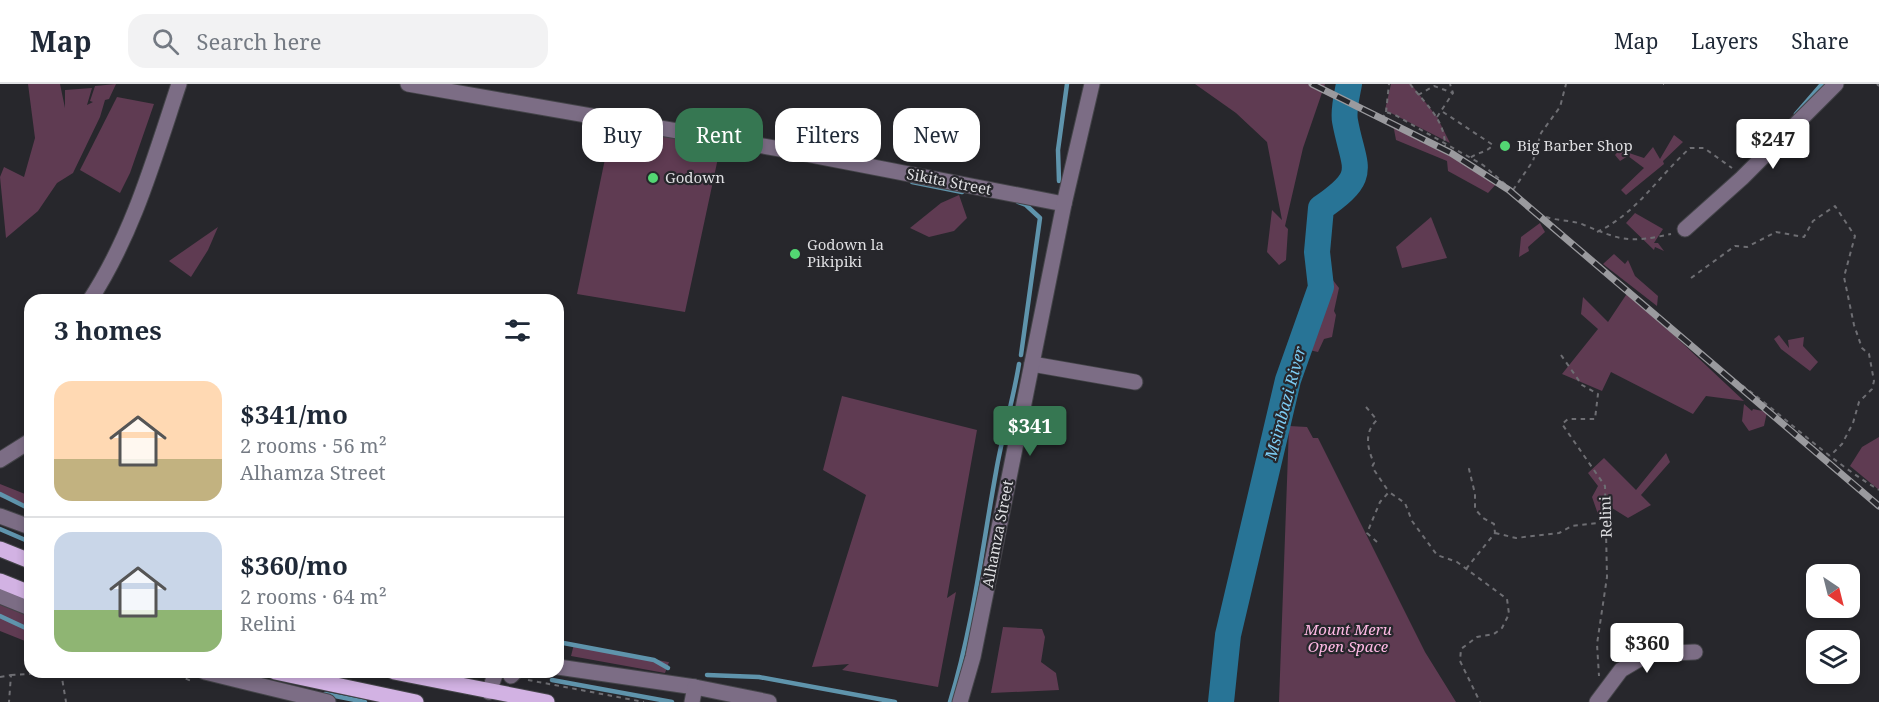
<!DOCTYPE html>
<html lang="en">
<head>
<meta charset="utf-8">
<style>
	:root { --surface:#fff; --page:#f2f2f3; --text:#1f2937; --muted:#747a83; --line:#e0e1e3; --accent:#367752 }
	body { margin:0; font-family:"Noto Serif",serif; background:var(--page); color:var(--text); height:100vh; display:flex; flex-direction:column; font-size:22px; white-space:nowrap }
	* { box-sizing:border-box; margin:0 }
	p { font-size:20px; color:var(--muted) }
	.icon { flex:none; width:33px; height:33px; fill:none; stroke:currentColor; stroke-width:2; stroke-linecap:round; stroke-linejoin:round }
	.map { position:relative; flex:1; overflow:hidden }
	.details { position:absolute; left:24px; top:210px; width:540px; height:384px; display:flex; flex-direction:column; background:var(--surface); border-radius:18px; box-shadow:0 3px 9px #0003 }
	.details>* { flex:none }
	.top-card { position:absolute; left:582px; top:24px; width:570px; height:54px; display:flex; gap:12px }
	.needle { width:39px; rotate:145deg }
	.controls { position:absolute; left:1806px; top:480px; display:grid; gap:12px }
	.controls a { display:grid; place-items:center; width:54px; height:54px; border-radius:12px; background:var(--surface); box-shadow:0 3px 9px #0003; font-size:30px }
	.price { position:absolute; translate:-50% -51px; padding:0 14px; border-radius:6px; background:#fff; color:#222; font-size:20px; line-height:39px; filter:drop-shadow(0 2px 3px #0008) }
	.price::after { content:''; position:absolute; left:50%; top:36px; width:18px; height:14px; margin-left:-9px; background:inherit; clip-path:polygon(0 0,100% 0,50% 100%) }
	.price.active { background:var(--accent); color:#fff }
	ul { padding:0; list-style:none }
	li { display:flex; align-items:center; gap:18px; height:150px; padding:0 30px }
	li+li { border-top:2px solid var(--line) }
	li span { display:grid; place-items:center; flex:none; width:168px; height:120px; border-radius:18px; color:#555 }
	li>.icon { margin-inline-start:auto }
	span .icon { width:72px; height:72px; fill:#fffc; stroke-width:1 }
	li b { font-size:26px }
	h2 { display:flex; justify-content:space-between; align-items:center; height:72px; padding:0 30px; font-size:26px }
	.chip { padding:0 21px; border-radius:18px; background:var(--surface); box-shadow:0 3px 9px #0003; font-size:21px; line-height:54px }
	.chip.active { background:var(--accent); color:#fff }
	header { display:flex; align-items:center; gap:36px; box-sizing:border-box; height:84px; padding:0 30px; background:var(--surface); border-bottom:2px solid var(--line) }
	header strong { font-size:28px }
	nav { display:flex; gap:33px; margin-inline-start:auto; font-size:21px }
	.search { width:420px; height:54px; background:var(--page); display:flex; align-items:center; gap:15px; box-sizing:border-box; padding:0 21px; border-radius:18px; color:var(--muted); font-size:22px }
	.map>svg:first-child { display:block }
	.green { fill:#5f3b52 }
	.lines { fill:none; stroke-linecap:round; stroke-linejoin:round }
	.stream { stroke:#5f94ac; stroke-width:4.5 }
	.river { stroke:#287496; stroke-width:26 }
	.minor-casing { stroke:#444449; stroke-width:17 }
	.major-casing { stroke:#444449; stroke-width:17 }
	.path { stroke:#6e6e73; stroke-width:2; stroke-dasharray:4.5 4.5; stroke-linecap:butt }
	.minor { stroke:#7c6d85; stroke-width:15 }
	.major { stroke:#d2b2e3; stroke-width:15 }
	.rail-casing { stroke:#9a9a9e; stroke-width:7 }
	.rail { stroke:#27272c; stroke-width:4.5; stroke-dasharray:14; stroke-linecap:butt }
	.poi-dot { fill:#53d673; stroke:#27272c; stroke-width:2 }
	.labels { text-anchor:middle; stroke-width:4.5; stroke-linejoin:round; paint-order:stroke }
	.poi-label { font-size:15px; fill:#dedee1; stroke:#27272c; text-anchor:start }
	.street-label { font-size:15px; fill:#dedee1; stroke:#27272c }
	.park-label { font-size:15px; font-style:italic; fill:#feb9e4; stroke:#27272c }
	.water-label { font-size:16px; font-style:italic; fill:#7dccf4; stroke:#27272c }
</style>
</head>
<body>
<header>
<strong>Map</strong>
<div class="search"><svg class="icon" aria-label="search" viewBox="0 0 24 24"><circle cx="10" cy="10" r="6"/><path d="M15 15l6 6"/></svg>Search here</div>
<nav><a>Map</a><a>Layers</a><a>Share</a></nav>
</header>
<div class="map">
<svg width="1879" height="618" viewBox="0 0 1879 618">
	<rect width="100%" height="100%" fill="#27272c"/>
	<g class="green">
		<path d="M28,0H60L65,24V6L92,4L87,21L93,18L90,17L95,2L116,0L109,15L105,16L100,33L73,89L57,99L38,127L6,154L0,93L4,83L24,93L35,54Z"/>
		<path d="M1195,0H1325L1303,64L1285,142L1288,145L1286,176L1279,181L1267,168L1272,126L1282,136L1267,58L1236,29Z"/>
		<path d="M1391,0H1411L1437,33L1450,59L1385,26Z"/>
		<path d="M117,13L154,20L130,89L120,109L80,86Z"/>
		<path d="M1393,40L1472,80L1498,98L1488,109L1448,87L1447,77L1396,56Z"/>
		<path d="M611,46L721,60L685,228L577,210Z"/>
		<path d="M1674,51L1683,58L1663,77L1664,80L1626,111L1621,106L1644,84L1628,72L1620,77L1615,71L1622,63L1629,69L1644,74L1653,63L1660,75Z"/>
		<path d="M959,111L967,134L954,147L929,153L910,144L941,119Z"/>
		<path d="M1635,129L1663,145L1654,159H1658L1664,167L1655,163L1654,166L1626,139Z"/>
		<path d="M1431,133L1447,174L1402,184L1396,163Z"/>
		<path d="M1540,139L1545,148L1528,163L1529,167L1519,173L1521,153Z"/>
		<path d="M218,143L208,166L191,193L169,177Z"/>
		<path d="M1614,170L1625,180L1628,176L1635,192L1658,212L1657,222L1603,180Z"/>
		<path d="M1332,195L1339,204L1334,227L1336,231L1332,253L1324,255L1318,268L1309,266Z"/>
		<path d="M1628,208L1744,317L1706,312L1693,330L1611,288L1602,307L1562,290L1598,245L1581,230L1583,213L1608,238Z"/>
		<path d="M1779,251L1789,264L1788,256L1804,253L1803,262L1818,278L1810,287L1781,265L1774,255Z"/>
		<path d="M842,312L977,346L947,514L956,508L938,603L842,586L849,580L812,583L866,411L823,386Z"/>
		<path d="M1744,320L1752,327L1753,325L1767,328L1764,342L1749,347L1742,337Z"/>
		<path d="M1289,342L1307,343L1313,354H1318L1425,568L1456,618H1279Z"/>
		<path d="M1879,353V406L1850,382L1862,363Z"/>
		<path d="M1666,369L1670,378L1641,411L1651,421L1628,434L1612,424L1599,433L1592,413L1598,402L1588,389L1604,374L1636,406Z"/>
		<path d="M0,400L30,412V424L0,413Z"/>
		<path d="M0,515L30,531V559L0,547Z"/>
		<path d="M1003,543L1042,545L1045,553L1041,578L1056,589L1059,606L991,609Z"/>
		<path d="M574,560L668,578H669L665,589L571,572Z"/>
	</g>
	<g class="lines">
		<g class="stream">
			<path d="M1796,30L1822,0"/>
			<path d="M1059,97L1058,66L1067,0"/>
			<path d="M912,98L962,108"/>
			<path d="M1018,118L1026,121L1040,134L1021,271"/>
			<path d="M0,410L30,425"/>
			<path d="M0,445L30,458"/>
			<path d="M0,532L30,546"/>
			<path d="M558,558L654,576L668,584"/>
			<path d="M707,591L759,593L895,618"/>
			<path d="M552,596L672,618"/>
			<path d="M325,610L365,618"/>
			<path d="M950,618C973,543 982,465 996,388C1002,352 1013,317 1019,280"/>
		</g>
		<path class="river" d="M1221,618L1228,551L1288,296L1321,203L1317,168L1321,124C1370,90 1354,86 1345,37C1343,26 1347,11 1349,0"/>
		<defs>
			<g id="minor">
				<path d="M408,0L780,65L1064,120"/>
				<path d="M1685,145L1742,94L1836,0"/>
				<path d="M90,216C133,150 154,75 179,0"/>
				<path d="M1032,280L1135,298"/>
				<path d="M0,376L30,357"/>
				<path d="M0,432L30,443"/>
				<path d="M0,512L30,524"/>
				<path d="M558,583L695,603L769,618"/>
				<path d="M205,588L328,618"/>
				<path d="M511,592L515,588"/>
				<path d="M489,608L496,588"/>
				<path d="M692,618L695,603"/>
				<path d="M960,618L973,573L1064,120L1092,0"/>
				<path d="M1597,618L1621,586L1648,570L1695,568"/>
			</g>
			<g id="major">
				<path d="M0,465L30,477"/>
				<path d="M0,497L30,509"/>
				<path d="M275,588L416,618"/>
				<path d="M394,588L547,618"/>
			</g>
		</defs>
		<use href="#minor" class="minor-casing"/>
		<use href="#major" class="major-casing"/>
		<g class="path">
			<path d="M1410,0C1425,20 1445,35 1445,62"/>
			<path d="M1663,0H1664"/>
			<path d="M1877,0L1879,2"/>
			<path d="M1418,11L1434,2L1453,9"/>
			<path d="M1386,28L1389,0"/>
			<path d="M1443,28L1493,61C1486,69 1478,68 1470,74"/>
			<path d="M1437,33L1453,9L1450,0"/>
			<path d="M1382,35L1386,28L1395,31L1483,81L1722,287C1777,324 1822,372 1879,406"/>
			<path d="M1513,106L1533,77L1541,49L1560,23L1566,0"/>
			<path d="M1546,133C1558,137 1573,136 1584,141C1623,157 1629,159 1671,150"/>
			<path d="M1597,148C1637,129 1657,94 1690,64H1704L1732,84"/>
			<path d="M1691,194L1735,162L1747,163L1776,148L1804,153L1813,137L1835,122L1855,152L1844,193L1854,241L1862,264L1869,270L1874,297L1872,305L1859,318L1853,339L1842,360L1830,372"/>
			<path d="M1561,271L1582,301L1598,310L1595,335H1568L1562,340L1605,402L1607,493L1597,560L1599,592"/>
			<path d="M1366,323L1377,336C1364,348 1367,364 1374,379L1372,383L1389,408"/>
			<path d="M1495,449L1516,454L1559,449L1572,442L1598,439L1604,429"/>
			<path d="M1377,458L1367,449L1380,418L1389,408L1405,419L1412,437L1437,471L1457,478L1507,515L1509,530L1502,544L1494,550L1477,553L1461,565L1460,577L1480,618"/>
			<path d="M1466,485L1495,449L1494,440L1483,434L1475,425V410L1469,385L1471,382"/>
			<path d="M61,588L66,618"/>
			<path d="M169,588L194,598"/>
			<path d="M11,591L59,588"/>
			<path d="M0,593L11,591L9,618"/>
			<path d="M528,596L644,618"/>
		</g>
		<use href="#minor" class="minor"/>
		<use href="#major" class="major"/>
		<defs>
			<path id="rail" d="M1312,0L1451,69L1509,106L1879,422"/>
		</defs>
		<use href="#rail" class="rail-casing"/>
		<use href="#rail" class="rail"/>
	</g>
	<g class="poi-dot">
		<circle cx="1505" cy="62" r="6"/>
		<circle cx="653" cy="94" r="6"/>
		<circle cx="795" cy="170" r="6"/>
	</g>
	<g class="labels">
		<g class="poi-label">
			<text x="1517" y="67">Big Barber Shop</text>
			<text x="665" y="99">Godown</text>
			<text x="807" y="166">Godown la<tspan x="807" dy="17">Pikipiki</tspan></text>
		</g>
		<g class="street-label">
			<text transform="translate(949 98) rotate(11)" y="5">Sikita Street</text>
			<text transform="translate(1606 433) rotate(-92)" y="5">Relini</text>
			<text transform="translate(998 450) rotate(-79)" y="5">Alhamza Street</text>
		</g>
		<g class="park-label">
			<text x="1348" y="551">Mount Meru<tspan x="1348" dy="17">Open Space</tspan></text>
		</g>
		<g class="water-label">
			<text transform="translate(1285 319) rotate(-75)" y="6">Msimbazi River</text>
		</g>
	</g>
</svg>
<div class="controls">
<a><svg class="needle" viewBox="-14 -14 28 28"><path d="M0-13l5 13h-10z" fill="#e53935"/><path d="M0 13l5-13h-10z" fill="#747a83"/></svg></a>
<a><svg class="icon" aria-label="layers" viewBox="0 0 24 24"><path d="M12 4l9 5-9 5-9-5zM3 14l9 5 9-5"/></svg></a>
</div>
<b class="price" style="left:1773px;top:86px">$247</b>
<b class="price active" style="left:1030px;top:373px">$341</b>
<b class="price" style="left:1647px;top:590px">$360</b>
<div class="top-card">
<a class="chip">Buy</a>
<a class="chip active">Rent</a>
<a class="chip">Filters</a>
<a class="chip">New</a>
</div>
<section class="details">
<h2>3 homes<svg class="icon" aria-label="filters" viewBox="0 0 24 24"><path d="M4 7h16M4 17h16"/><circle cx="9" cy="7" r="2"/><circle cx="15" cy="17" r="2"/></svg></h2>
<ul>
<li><span style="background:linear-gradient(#ffd9b3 65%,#c2b280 0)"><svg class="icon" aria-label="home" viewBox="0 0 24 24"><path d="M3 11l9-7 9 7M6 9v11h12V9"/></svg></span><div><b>$341/mo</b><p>2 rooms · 56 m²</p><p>Alhamza Street</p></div></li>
<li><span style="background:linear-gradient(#c9d6e8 65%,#8fb573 0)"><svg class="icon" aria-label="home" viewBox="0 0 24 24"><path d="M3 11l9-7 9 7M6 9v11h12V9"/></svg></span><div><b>$360/mo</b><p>2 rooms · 64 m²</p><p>Relini</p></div></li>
</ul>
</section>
</div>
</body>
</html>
